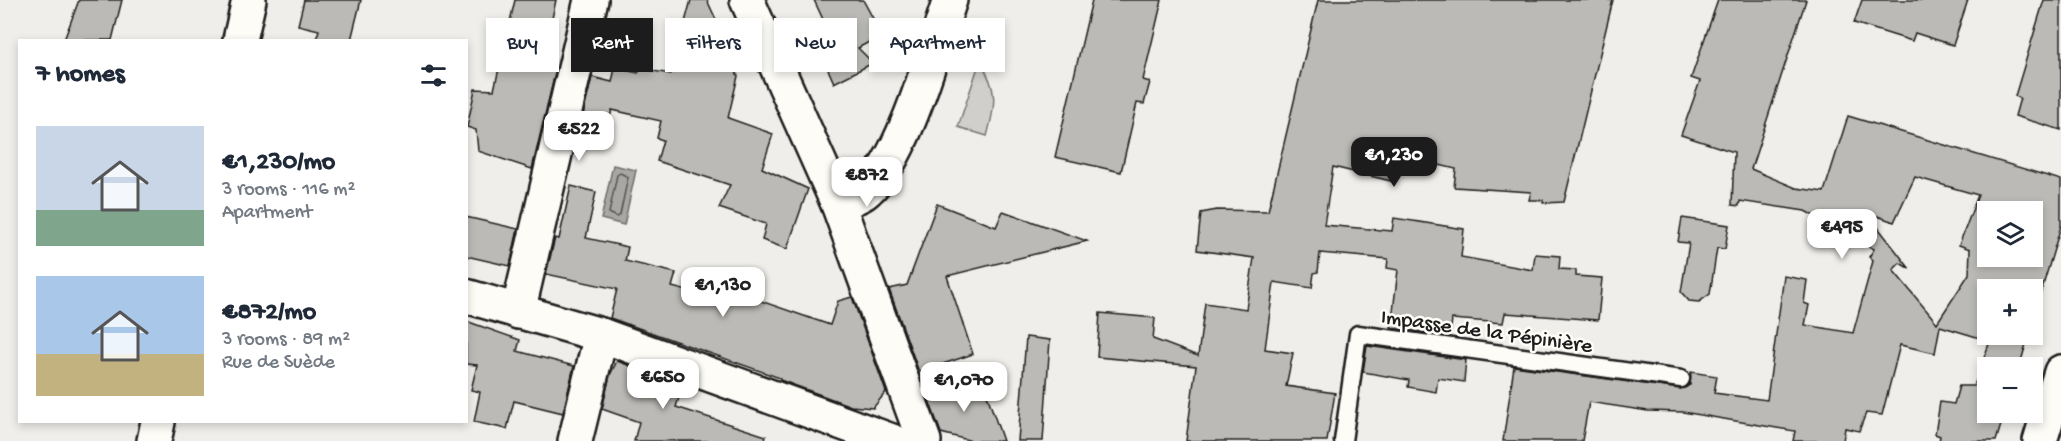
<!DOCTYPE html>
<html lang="en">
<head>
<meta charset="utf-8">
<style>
	:root { --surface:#fff; --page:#f2f2f3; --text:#1f2937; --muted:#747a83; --accent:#1c1c1c }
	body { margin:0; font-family:"Gochi Hand",sans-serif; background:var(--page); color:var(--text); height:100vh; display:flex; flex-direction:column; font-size:22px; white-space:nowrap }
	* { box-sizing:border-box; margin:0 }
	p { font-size:20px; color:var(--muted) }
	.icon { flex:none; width:33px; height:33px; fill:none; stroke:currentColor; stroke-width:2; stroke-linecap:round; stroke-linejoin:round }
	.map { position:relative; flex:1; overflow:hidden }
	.sheet { position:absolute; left:18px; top:39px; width:450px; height:384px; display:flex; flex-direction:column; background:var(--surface); border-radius:0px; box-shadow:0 3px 9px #0003 }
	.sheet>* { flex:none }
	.hud { position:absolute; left:486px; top:18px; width:570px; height:54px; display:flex; gap:12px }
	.tools { position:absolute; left:1977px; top:201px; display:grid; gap:12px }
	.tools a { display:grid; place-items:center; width:66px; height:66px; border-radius:0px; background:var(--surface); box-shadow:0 3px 9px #0003; font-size:30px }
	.price { position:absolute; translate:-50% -51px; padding:0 14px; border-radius:12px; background:#fff; color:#222; font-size:20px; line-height:39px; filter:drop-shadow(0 2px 3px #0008) }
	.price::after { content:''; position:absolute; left:50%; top:36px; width:18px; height:14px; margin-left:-9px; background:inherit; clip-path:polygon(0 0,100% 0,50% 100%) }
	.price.selected { background:var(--accent); color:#fff }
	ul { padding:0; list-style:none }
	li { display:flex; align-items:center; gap:18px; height:150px; padding:0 18px }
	li span { display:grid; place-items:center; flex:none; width:168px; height:120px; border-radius:0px; color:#555 }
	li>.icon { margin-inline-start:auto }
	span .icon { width:72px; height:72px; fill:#fffc; stroke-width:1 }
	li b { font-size:26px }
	h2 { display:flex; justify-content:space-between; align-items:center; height:72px; padding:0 18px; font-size:26px }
	.chip { padding:0 21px; border-radius:0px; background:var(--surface); box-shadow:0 3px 9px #0003; font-size:21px; line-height:54px }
	.chip.selected { background:var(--accent); color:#fff }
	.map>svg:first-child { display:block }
	.green { fill:#d0cfcc; stroke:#767674; stroke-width:1.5 }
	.water { fill:#a8a7a3; stroke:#706f6d; stroke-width:1.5 }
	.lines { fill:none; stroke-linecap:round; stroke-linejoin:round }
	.shore { stroke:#545452; stroke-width:1.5 }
	.building { fill:#bbbab6; stroke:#1c1c1c; stroke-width:1.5; fill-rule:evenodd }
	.lane-casing { stroke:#1c1c1c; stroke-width:21 }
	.street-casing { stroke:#1c1c1c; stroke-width:38 }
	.secondary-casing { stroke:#1c1c1c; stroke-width:38 }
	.lane { stroke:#fdfcf7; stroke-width:16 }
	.street { stroke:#fdfcf7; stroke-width:33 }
	.secondary { stroke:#fdfcf7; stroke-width:33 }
	.labels { text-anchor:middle; stroke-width:5; stroke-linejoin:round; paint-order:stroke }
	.street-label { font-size:22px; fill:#1c1c1c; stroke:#fdfcf7 }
</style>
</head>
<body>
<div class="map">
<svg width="2061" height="441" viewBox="0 0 2061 441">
	<rect width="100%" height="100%" fill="#f0eeea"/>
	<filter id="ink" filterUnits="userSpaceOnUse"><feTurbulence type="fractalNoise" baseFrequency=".0167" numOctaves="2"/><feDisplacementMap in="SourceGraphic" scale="12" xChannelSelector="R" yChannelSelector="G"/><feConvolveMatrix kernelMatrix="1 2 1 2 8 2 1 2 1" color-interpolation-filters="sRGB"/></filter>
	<g filter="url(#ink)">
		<path class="green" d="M980,61C998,90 996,104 987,136L958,127Z"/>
		<path class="water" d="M613,165L636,170L624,225L601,219Z"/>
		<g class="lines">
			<path class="shore" d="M620,173L628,177L620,215L617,217L609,213L617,175Z"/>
		</g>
		<g class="building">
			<path d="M79,0H122L112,40H64Z"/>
			<path d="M304,0H361L351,40H316L319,30L298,25Z"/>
			<path d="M515,0H556L542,65L556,69L532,169L478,151L476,130L467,127L475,89L494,90Z"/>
			<path d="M691,0H707L736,63L733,65L738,76L728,118L773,134L762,168L808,189L787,249L762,240L766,224L719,208L730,185L657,161L663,140L657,138L661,121L612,110L608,124L586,117L581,137L578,136L592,77L612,82L615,68L638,73L641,69L671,74Z"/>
			<path d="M814,0H863L882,35L858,48L873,63L834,83L820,51L834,43Z"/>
			<path d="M1092,0H1162L1143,80L1150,82L1144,104L1137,103L1121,172L1055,157Z"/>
			<path d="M1318,0H1613L1564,202L1543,203V200H1529L1531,192L1454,187L1456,169L1397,155L1391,181L1333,167L1324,225L1392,231L1394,218L1464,229L1461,257L1533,270L1535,254L1560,256L1559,269L1576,270V276L1602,278L1598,320L1505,313L1503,323L1452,319L1450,336L1391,328L1398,270L1387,268L1388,259L1320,253L1318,272L1314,273L1312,288L1274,282L1265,349L1293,353L1286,386L1335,393L1327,441H1186L1196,366L1097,357L1100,313L1155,318L1153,339L1198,356L1205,303L1246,309L1254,258L1197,250L1201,213L1217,210L1268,211Z"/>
			<path d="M1718,0H1806L1751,169L1796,188L1824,192L1848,116L2061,180V226L2032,322V290H1988V334H2029L2019,368H1988V412H2005L1996,441H1939L1940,436L1935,434L1940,402L1954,404L1959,386H1974L1990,341L1940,326L1935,353L1900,345L1882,415L1866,413L1859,431L1845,428L1843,441H1793L1795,431L1683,412L1648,411L1589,402L1582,441H1503L1514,366L1680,389L1690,385L1691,372L1717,376L1714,393L1767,400L1784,276L1807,280L1804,303L1809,305L1805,325L1853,333L1873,261L1869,257L1874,249L1805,211L1740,201L1739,206L1732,205L1734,152L1681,135L1700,81L1691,78ZM1915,177L1978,195L1959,245L1970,249L1969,274L1937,323L1893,270L1900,263L1910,269L1866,212L1894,222ZM1988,212H2032V256H1988Z"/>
			<path d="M1862,0H1968L1953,45L1915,33L1912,41L1854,23Z"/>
			<path d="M2044,0H2061V130L2015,116L2020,98L2015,96Z"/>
			<path d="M571,186L596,192L586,238L628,247L625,261L676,273L672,287L726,301L729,290L830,325L838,301L852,297L886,392L873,408L851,406L780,380V378L610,318L617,289L546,274L555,238L559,239Z"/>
			<path d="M937,204L996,227L1003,211L1087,241L947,276L973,354L919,372L889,289L907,285Z"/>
			<path d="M466,217L518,229L510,266L466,256Z"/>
			<path d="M1682,218L1729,225L1725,249L1717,248L1710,294L1699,302L1689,301L1681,292L1689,243L1678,242Z"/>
			<path d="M466,321L520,340L517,351L574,366L563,413L514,401L507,429L474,422L480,392L471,390L477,365L466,364Z"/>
			<path d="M1026,337L1050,340L1043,441H1018Z"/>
			<path d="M1367,346L1466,360L1464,382L1438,378L1436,392L1408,387L1409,380L1363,372Z"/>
			<path d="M617,361L683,385L676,407L766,436L765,441H634L639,422L602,409L610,375Z"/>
			<path d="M923,384L986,392L1003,441H972L941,433Z"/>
		</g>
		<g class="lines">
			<defs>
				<path id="lane" d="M1343,441L1358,334L1681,379"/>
				<g id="street">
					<path d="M747,0L838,204L924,441"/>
					<path d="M838,204C847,200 860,197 867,190C905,157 933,49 950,0"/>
					<path d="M466,296L601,335L892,441"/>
					<path d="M518,312L591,0"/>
					<path d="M575,441L601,335"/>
				</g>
				<g id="secondary">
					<path d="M240,40L249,0"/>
					<path d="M154,441L158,422"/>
					<path d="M2040,441L2061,372"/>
				</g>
			</defs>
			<use href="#lane" class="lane-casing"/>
			<use href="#street" class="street-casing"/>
			<use href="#secondary" class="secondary-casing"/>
			<use href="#lane" class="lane"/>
			<use href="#street" class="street"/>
			<use href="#secondary" class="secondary"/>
		</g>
	</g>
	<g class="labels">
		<g class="street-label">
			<text transform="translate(1487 329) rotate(8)" y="8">Impasse de la Pépinière</text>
		</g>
	</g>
</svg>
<div class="tools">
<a><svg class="icon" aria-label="layers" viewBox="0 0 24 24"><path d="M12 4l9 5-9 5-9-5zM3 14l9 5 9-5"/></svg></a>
<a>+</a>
<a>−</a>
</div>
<b class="price" style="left:579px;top:162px">€522</b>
<b class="price selected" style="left:1394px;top:188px">€1,230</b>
<b class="price" style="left:867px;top:208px">€872</b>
<b class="price" style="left:1842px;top:260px">€495</b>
<b class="price" style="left:723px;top:318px">€1,130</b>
<b class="price" style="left:663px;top:410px">€650</b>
<b class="price" style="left:964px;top:413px">€1,070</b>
<div class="hud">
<a class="chip">Buy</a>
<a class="chip selected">Rent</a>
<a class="chip">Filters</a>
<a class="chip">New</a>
<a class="chip">Apartment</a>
</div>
<section class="sheet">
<h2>7 homes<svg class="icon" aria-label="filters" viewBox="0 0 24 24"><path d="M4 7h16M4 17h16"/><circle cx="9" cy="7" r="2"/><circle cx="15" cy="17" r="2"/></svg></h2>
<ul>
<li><span style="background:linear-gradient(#c9d6e8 70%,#7fa58c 0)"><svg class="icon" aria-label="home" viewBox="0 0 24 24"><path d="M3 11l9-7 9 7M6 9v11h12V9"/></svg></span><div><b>€1,230/mo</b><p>3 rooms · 116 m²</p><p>Apartment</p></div></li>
<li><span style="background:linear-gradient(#a9c7e8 65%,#c2b280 0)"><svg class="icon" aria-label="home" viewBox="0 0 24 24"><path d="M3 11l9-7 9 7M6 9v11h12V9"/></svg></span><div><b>€872/mo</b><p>3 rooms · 89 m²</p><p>Rue de Suède</p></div></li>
</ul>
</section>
</div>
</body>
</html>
